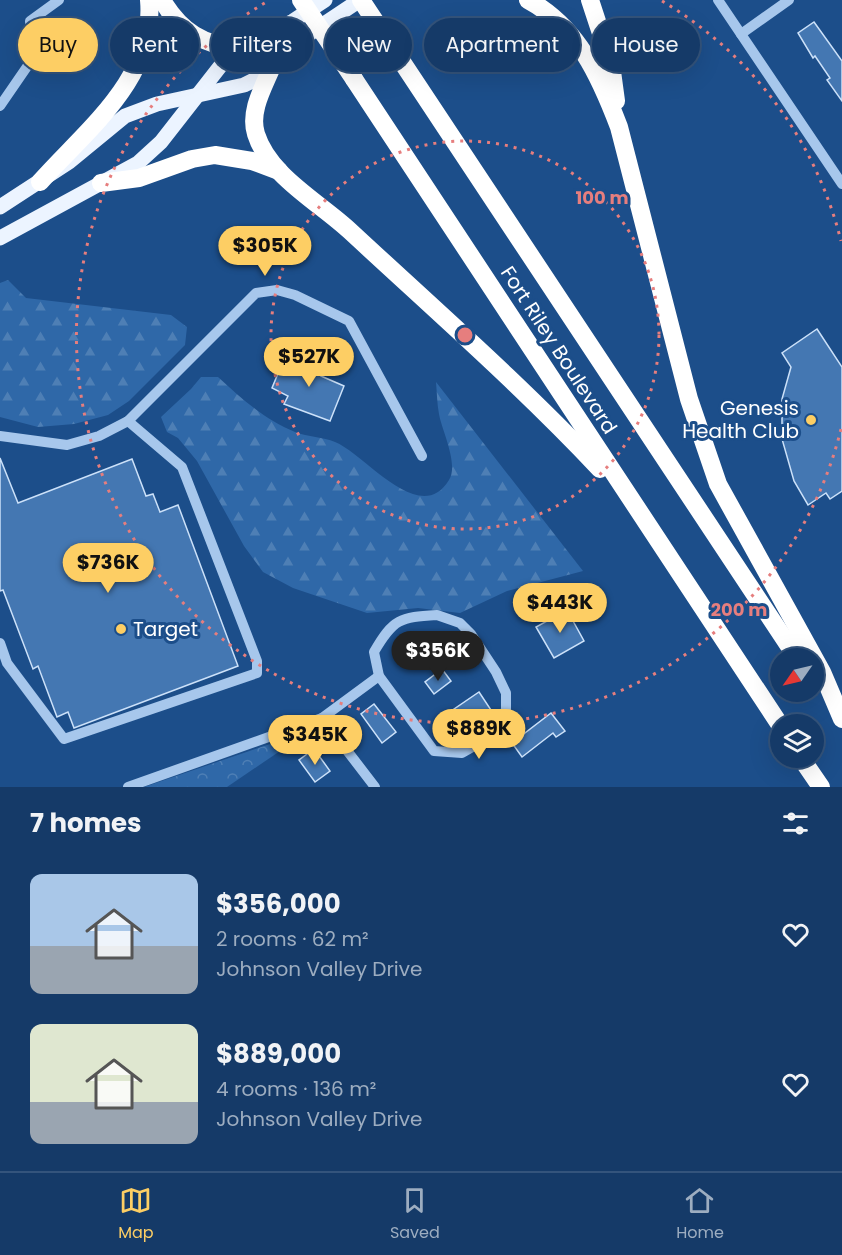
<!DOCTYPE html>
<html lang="en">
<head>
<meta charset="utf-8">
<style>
	:root { --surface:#153a68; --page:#224571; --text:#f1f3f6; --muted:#9dadc0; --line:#34547c; --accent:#fdce64 }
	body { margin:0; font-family:Poppins,sans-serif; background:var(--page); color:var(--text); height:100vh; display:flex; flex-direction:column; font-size:22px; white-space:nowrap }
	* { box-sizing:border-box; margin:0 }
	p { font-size:20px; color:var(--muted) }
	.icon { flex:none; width:33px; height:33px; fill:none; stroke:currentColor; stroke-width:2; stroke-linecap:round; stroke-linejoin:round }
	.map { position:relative; height:787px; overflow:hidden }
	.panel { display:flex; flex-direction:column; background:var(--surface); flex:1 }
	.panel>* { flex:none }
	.guide { position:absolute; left:18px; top:18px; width:807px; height:54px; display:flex; gap:12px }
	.needle { width:39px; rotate:236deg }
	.fabs { position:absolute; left:770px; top:648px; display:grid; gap:12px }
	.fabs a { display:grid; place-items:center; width:54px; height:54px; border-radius:50%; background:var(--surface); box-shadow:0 6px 24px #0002,0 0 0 2px var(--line); font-size:30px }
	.price { position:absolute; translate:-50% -51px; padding:0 14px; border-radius:21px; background:var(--accent); color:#111; font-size:20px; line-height:39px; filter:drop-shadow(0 2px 3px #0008) }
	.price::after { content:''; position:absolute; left:50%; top:36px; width:18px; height:14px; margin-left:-9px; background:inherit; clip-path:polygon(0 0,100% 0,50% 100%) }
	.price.selected { background:#222; color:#fff }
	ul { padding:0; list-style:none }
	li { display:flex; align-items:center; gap:18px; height:150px; padding:0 30px }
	li span { display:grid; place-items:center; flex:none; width:168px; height:120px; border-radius:12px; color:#555 }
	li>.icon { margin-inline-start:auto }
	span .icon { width:72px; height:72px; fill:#fffc; stroke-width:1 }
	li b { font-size:26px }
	h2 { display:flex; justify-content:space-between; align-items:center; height:72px; padding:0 30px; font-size:26px }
	.pill { padding:0 21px; border-radius:27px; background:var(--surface); box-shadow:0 6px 24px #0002,0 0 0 2px var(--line); font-size:21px; line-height:54px }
	.pill.selected { background:var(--accent); color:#111 }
	.tab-bar { display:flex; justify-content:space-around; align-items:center; height:84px; border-top:2px solid var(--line); background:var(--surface); font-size:16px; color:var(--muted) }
	.tab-bar a { display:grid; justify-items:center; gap:3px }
	.tab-bar .selected { color:var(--accent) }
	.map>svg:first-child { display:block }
	.forest { fill:url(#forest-firs) }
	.park { fill:url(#park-crowns) }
	.building { fill:#4477b2; stroke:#cce1f9; stroke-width:1.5 }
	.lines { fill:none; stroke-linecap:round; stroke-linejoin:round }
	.minor { stroke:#a7c7ec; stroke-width:10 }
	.major { stroke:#ecf4ff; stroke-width:15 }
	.highway { stroke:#fff; stroke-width:18 }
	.highway-bridge { stroke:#fff; stroke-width:18 }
	.ring { fill:none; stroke:#e67e7e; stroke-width:3; stroke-dasharray:3 6 }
	.poi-dot { fill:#fdce64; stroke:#1c4e8a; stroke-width:2 }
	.labels { text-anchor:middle; stroke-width:6; stroke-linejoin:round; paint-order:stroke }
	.street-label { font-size:20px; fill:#fff; stroke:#1c4e8a }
	.poi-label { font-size:20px; fill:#fff; stroke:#1c4e8a; text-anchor:end }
	.centre { fill:#e67e7e; stroke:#1c4e8a; stroke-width:3 }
	.ring-label { font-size:18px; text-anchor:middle; font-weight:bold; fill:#e67e7e; stroke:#1c4e8a; stroke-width:6; stroke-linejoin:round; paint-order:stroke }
</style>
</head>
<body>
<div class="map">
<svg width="842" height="787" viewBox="0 0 842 787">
	<defs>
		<pattern id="forest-firs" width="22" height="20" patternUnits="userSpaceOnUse" patternTransform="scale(1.5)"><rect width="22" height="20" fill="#2f68a8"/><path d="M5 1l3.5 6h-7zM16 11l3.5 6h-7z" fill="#4e7fb5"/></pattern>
		<pattern id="park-crowns" width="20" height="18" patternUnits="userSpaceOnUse" patternTransform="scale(1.5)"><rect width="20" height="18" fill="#2f68a8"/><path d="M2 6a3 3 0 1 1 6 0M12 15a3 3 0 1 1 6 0" fill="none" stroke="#4e7fb5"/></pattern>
	</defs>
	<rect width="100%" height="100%" fill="#1c4e8a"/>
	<g class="forest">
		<path d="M8,280L26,298L171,315L187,327L185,345L129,401L108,415L74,424L38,427L0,417V283Z"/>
		<path d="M201,377H218C242,399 265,420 295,432C308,437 323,437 335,442C365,454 420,528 449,480C459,464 442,431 439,414C437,404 437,393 436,382L583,571L507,591L460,613L418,608L367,613L293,588L263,572L244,546L197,461L178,438L167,432L161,417L191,389Z"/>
	</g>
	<path class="park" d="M311,730L227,787H144Z"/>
	<g class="building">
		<path d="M814,22L842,61V101L827,80L830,78L815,56L813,58L798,33Z"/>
		<path d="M817,329L842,367V491L830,499L826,493L808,505L794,481L782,439V399L791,367L782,353Z"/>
		<path d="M313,356L327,362L321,376L344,386L330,421L284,404L288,396L272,388L284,359L308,369Z"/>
		<path d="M0,458L18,503L132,459L146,496L153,494L160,512L178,505L238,666L74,728L68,712L57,717L38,666L33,669L3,590L0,591Z"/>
		<path d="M567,610L584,641L554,658L536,627Z"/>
		<path d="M442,669L451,681L434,694L425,682Z"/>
		<path d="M479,692L491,710L454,736L441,718Z"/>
		<path d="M374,704L396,732L382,743L361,714Z"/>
		<path d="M551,713L565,731L556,737L553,733L522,757L512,743Z"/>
		<path d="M314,749L330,771L315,782L299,760Z"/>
	</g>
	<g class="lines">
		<g class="minor">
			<path d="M718,0L842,184"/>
			<path d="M741,34L789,0"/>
			<path d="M0,106L33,58L30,21L59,0"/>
			<path d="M0,436L67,445L99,436L128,421L256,293L277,290L295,295L349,321L422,456"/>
			<path d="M437,615L460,623L471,634L496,672L506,693V709L499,732L462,753L434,751L379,676L374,652C393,619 400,617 437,615Z"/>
			<path d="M0,643L7,663L64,739L257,673V661L182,467L128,421"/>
			<path d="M322,718L375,787"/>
			<path d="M128,787L322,718L379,676"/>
		</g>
		<g class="major">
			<path d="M0,207L69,162L125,116L157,104L244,85L258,78L309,34L360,0"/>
			<path d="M0,238L138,163L161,142L229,55L293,21L325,0"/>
		</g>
		<g class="highway">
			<path d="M162,0C180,31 204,46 239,48"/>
			<path d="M361,0L797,658"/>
			<path d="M528,0C578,27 600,77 619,127L689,399L718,484L822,672L842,719"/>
			<path d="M590,0L611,64L616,101"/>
			<path d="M271,69C263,88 249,112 256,134C269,176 319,202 350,231C434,309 521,385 600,469"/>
			<path d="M354,79L780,725"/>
			<path d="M40,182C86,130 156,78 149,0"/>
			<path d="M101,183L139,178L192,159L215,155L252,161L279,171"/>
			<path d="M801,758L821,787"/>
		</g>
		<path class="highway-bridge" d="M301,0L354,79"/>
	</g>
	<g class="ring">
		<circle cx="465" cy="335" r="194"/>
		<path d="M841 429A388 388 0 1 1 268 1M662 1A388 388 0 0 1 841 241"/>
	</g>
	<g class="poi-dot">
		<circle cx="811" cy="420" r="6"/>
		<circle cx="121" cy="629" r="6"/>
	</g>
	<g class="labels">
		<g class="street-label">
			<text transform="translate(559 350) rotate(57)" y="7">Fort Riley Boulevard</text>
		</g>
		<g class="poi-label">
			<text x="799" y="415">Genesis<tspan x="799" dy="23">Health Club</tspan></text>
			<text x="133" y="636" text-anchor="start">Target</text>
		</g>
	</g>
	<circle cx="465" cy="335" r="9" class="centre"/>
	<g class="ring-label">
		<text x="602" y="204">100 m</text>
		<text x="739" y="616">200 m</text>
	</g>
</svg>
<div class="fabs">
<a><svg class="needle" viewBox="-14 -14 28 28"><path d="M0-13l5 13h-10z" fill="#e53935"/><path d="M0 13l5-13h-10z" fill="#9dadc0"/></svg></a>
<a><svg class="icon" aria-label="layers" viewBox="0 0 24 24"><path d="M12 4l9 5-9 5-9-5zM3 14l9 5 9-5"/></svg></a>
</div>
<b class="price" style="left:265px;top:277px">$305K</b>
<b class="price" style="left:309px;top:388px">$527K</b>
<b class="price" style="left:108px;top:594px">$736K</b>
<b class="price" style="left:560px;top:634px">$443K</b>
<b class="price selected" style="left:438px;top:682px">$356K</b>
<b class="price" style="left:479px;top:760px">$889K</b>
<b class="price" style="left:315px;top:766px">$345K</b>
<div class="guide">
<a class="pill selected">Buy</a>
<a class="pill">Rent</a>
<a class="pill">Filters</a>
<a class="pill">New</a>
<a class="pill">Apartment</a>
<a class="pill">House</a>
</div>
</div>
<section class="panel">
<h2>7 homes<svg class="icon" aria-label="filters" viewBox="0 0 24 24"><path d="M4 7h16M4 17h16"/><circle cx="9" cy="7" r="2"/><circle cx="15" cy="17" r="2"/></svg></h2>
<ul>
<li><span style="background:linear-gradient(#a9c7e8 60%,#9aa5b1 0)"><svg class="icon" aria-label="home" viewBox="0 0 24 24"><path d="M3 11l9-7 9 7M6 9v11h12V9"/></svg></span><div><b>$356,000</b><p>2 rooms · 62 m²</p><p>Johnson Valley Drive</p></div><svg class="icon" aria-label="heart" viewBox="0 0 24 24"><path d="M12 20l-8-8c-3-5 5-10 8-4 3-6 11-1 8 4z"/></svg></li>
<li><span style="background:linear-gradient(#dfe7d0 65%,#9aa5b1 0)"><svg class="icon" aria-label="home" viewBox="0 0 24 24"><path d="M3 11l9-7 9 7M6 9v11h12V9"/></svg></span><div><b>$889,000</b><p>4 rooms · 136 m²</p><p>Johnson Valley Drive</p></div><svg class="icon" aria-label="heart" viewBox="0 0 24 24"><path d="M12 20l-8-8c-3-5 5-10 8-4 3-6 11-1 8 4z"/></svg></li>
</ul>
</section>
<nav class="tab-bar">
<a class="selected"><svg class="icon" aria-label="map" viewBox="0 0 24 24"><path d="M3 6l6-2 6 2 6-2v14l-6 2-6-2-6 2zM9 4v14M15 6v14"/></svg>Map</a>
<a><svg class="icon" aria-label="saved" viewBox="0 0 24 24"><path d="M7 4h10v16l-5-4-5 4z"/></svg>Saved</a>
<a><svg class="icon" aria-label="home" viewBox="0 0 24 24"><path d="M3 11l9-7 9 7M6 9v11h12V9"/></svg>Home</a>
</nav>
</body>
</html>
